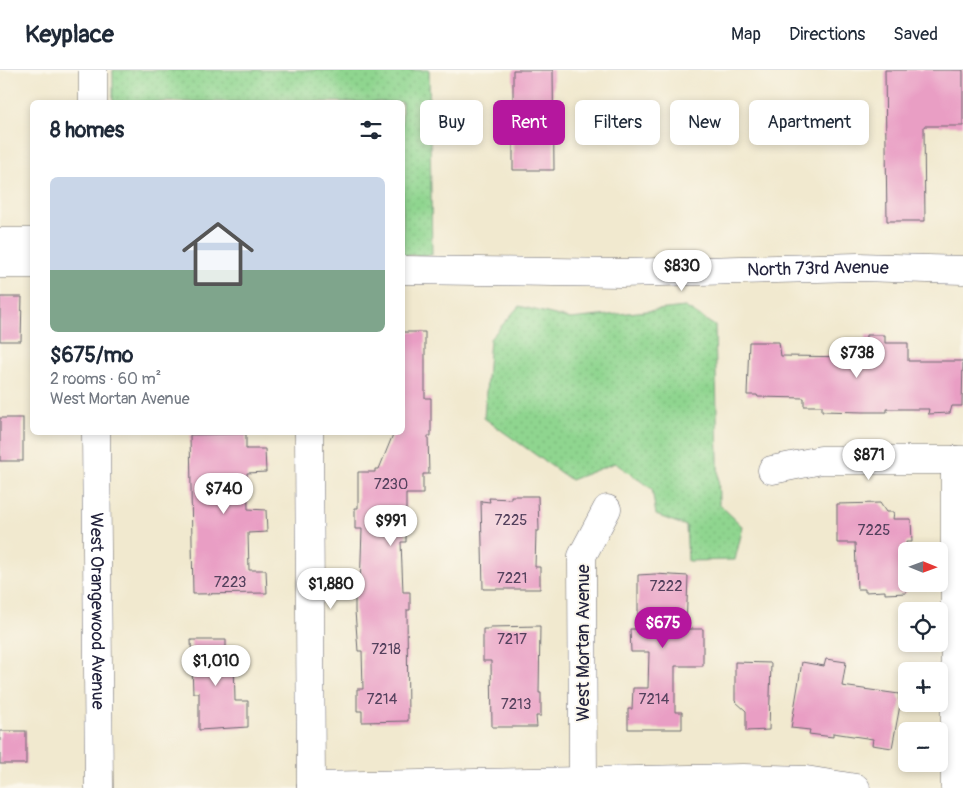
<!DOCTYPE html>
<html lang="en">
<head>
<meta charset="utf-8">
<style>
	:root { --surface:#fff; --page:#f2f2f3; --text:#1f2937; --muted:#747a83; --line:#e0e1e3; --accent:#b5179e }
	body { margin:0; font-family:Pangolin,sans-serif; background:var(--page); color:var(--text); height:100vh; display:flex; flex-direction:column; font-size:19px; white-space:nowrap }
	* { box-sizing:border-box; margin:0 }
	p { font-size:16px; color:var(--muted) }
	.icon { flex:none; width:28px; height:28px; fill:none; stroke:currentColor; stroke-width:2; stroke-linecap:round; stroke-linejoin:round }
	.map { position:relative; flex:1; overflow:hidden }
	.panel { position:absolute; left:30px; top:30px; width:375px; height:335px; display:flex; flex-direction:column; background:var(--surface); border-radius:8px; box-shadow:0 2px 8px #0003 }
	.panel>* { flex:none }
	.guide { position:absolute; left:420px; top:30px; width:468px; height:45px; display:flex; gap:10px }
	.needle { width:32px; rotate:91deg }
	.tools { position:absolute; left:898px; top:472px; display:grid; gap:10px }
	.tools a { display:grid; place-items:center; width:50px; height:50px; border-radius:8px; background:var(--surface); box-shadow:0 2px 8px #0003; font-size:25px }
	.price { position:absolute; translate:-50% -42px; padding:0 11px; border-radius:18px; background:#fff; color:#222; font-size:16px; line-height:32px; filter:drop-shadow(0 1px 2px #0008) }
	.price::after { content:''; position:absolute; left:50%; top:30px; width:15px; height:11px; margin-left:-8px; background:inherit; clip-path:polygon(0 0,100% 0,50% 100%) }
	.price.on { background:var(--accent); color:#fff }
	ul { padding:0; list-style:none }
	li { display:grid; align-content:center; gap:10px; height:265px; padding:0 20px }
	li span { display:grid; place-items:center; height:155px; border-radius:8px; color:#555 }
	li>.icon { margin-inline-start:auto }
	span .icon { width:90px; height:90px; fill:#fffc; stroke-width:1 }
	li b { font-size:21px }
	h2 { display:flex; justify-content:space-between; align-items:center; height:60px; padding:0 20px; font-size:21px }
	.pill { padding:0 18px; border-radius:8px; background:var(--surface); box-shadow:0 2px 8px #0003; font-size:18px; line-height:45px }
	.pill.on { background:var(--accent); color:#fff }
	header { display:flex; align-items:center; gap:30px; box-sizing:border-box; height:70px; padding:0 25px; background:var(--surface); border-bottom:1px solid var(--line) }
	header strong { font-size:24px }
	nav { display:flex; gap:28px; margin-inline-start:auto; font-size:18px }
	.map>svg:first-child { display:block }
	.grass { fill:url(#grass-dots); stroke:#587c65 }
	.building { fill:#e99ec4 }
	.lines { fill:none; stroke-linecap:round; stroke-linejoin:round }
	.minor-casing { stroke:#6a686f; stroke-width:29 }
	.minor { stroke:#fff; stroke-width:28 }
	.labels { text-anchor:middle; stroke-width:4; stroke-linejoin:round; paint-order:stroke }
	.number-label { font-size:15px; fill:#54415d }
	.street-label { font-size:18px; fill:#22223b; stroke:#fbf7ec }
</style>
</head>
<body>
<header>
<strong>Keyplace</strong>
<nav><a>Map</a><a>Directions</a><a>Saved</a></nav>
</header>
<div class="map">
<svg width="963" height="718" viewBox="0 0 963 718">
	<defs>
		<pattern id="grass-dots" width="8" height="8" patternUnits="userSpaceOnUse" patternTransform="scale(1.25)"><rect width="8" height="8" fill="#8fd58f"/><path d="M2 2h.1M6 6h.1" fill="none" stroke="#7bb77c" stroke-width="1.8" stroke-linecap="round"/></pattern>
	</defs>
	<rect width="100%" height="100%" fill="#fbf7ec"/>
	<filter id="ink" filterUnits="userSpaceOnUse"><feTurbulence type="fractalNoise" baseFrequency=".02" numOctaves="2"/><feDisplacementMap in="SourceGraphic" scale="10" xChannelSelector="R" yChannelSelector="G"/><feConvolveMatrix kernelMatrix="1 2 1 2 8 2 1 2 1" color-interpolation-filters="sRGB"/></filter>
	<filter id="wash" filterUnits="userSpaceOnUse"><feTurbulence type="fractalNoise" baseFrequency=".0096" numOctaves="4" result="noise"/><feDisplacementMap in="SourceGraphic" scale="20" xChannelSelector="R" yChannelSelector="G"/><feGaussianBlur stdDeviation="1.12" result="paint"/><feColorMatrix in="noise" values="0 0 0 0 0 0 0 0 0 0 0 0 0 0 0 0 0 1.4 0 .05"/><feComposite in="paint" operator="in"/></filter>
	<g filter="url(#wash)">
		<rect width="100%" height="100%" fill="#f1e9cf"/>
		<g class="grass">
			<path d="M113,0H429L432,185H403L402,32H113Z"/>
			<path d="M519,236L571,249L685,237L715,256L719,434L743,457L735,490L688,491L686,456L656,445L652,419L615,393L571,410L484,348L490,269Z"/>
		</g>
		<g id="blocks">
			<g class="building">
				<path d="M513,0H553L554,100H513Z"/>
				<path d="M885,0H963V56H924L925,151H887Z"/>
				<path d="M0,227H22L21,271H0Z"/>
				<path d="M402,262H425V328H431V366H428L429,404H423V424H406V472H401L403,522H410V540H407L408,651L362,652V641H357V619H363L362,581H358L355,541V517L360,518L362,459H355V438H358V402H375V399H379L394,362H402Z"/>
				<path d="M866,265H885V273H908V291H963L962,336H952L950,343L928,344L929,339H887V342H863L822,341V336H804V328L758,327L757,325H747L749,272H779L781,286L865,287Z"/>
				<rect x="0" y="348" width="23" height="43"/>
				<path d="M246,364V379H265L266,402L247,403L248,439L266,440L267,462L248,463L249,500H266L267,523L193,524L190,365Z"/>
				<path d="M511,426H538L539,461H536L535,497H540V519H483L481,431L490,432L489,428L511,429Z"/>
				<path d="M880,433L886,442H894L893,449H911L912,472H906V523L885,524V521L865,522V519H857L855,473H837V434Z"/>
				<path d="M655,504L688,506L686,559H703V596H675V642H682V659H628V639H632L633,618H648L649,582H631L630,559H638V505Z"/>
				<path d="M540,556L539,623H541V646H536L537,657H492L491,591H483V559H491L490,557Z"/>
				<path d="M191,570H226V588L234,589L235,631H248V657L199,660V623H193Z"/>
				<path d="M826,589L846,592L842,616L899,624V630H901L892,678L872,675L873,669L833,663V667L809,664L810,660L791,658L802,592L824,596Z"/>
				<path d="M735,592L771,593L769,660L746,661V641L735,631Z"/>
				<rect x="0" y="661" width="26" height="33"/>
			</g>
		</g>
	</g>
	<g filter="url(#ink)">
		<use href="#blocks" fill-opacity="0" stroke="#6a686f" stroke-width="1"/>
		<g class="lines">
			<defs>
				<g id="minor">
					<path d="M93,0V32"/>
					<path d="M0,172H32"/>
					<path d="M0,194H32"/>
					<path id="s1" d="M402,200L621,203L858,197L963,200"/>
					<path id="s2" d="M96,362L99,718"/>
					<path d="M309,362L311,718"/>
					<path d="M955,390V718"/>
					<path d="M772,400L821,390H963"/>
					<path d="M583,712L582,486L607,439"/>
					<path d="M311,716L743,708L806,710L856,718"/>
				</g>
			</defs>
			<use href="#minor" class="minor-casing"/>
			<use href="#minor" class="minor"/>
		</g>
	</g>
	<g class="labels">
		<g class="number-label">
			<text x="391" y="419">7230</text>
			<text x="511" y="455">7225</text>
			<text x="874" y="465">7225</text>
			<text x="512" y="513">7221</text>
			<text x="230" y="517">7223</text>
			<text x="666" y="521">7222</text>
			<text x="512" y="574">7217</text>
			<text x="386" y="584">7218</text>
			<text x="382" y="634">7214</text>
			<text x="654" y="634">7214</text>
			<text x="516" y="639">7213</text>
		</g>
		<g class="street-label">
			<text dy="6" stroke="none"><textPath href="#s1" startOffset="416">North 73rd Avenue</textPath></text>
			<text dy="6" stroke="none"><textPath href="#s2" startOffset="179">West Orangewood Avenue</textPath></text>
			<text transform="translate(583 573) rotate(-90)" y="6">West Mortan Avenue</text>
		</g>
	</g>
</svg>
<div class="tools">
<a><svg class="needle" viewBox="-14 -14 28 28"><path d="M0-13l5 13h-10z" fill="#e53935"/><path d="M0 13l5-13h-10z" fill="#747a83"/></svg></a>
<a><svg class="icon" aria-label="locate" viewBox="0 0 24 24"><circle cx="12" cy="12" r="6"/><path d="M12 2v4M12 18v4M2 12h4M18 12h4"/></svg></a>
<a>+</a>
<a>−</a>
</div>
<b class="price" style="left:682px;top:222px">$830</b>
<b class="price" style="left:857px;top:309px">$738</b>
<b class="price" style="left:869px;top:411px">$871</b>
<b class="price" style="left:224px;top:445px">$740</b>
<b class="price" style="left:391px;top:477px">$991</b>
<b class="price" style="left:331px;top:540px">$1,880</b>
<b class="price on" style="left:663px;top:579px">$675</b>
<b class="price" style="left:216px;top:617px">$1,010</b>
<div class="guide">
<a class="pill">Buy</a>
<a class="pill on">Rent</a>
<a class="pill">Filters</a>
<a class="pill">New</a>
<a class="pill">Apartment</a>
</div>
<section class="panel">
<h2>8 homes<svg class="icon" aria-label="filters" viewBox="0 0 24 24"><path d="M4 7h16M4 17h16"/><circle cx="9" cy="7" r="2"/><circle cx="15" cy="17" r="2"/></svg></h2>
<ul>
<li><span style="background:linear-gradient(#c9d6e8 60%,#7fa58c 0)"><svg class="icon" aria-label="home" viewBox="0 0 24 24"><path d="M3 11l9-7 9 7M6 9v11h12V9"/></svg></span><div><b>$675/mo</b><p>2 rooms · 60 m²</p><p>West Mortan Avenue</p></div></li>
</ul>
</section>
</div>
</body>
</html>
